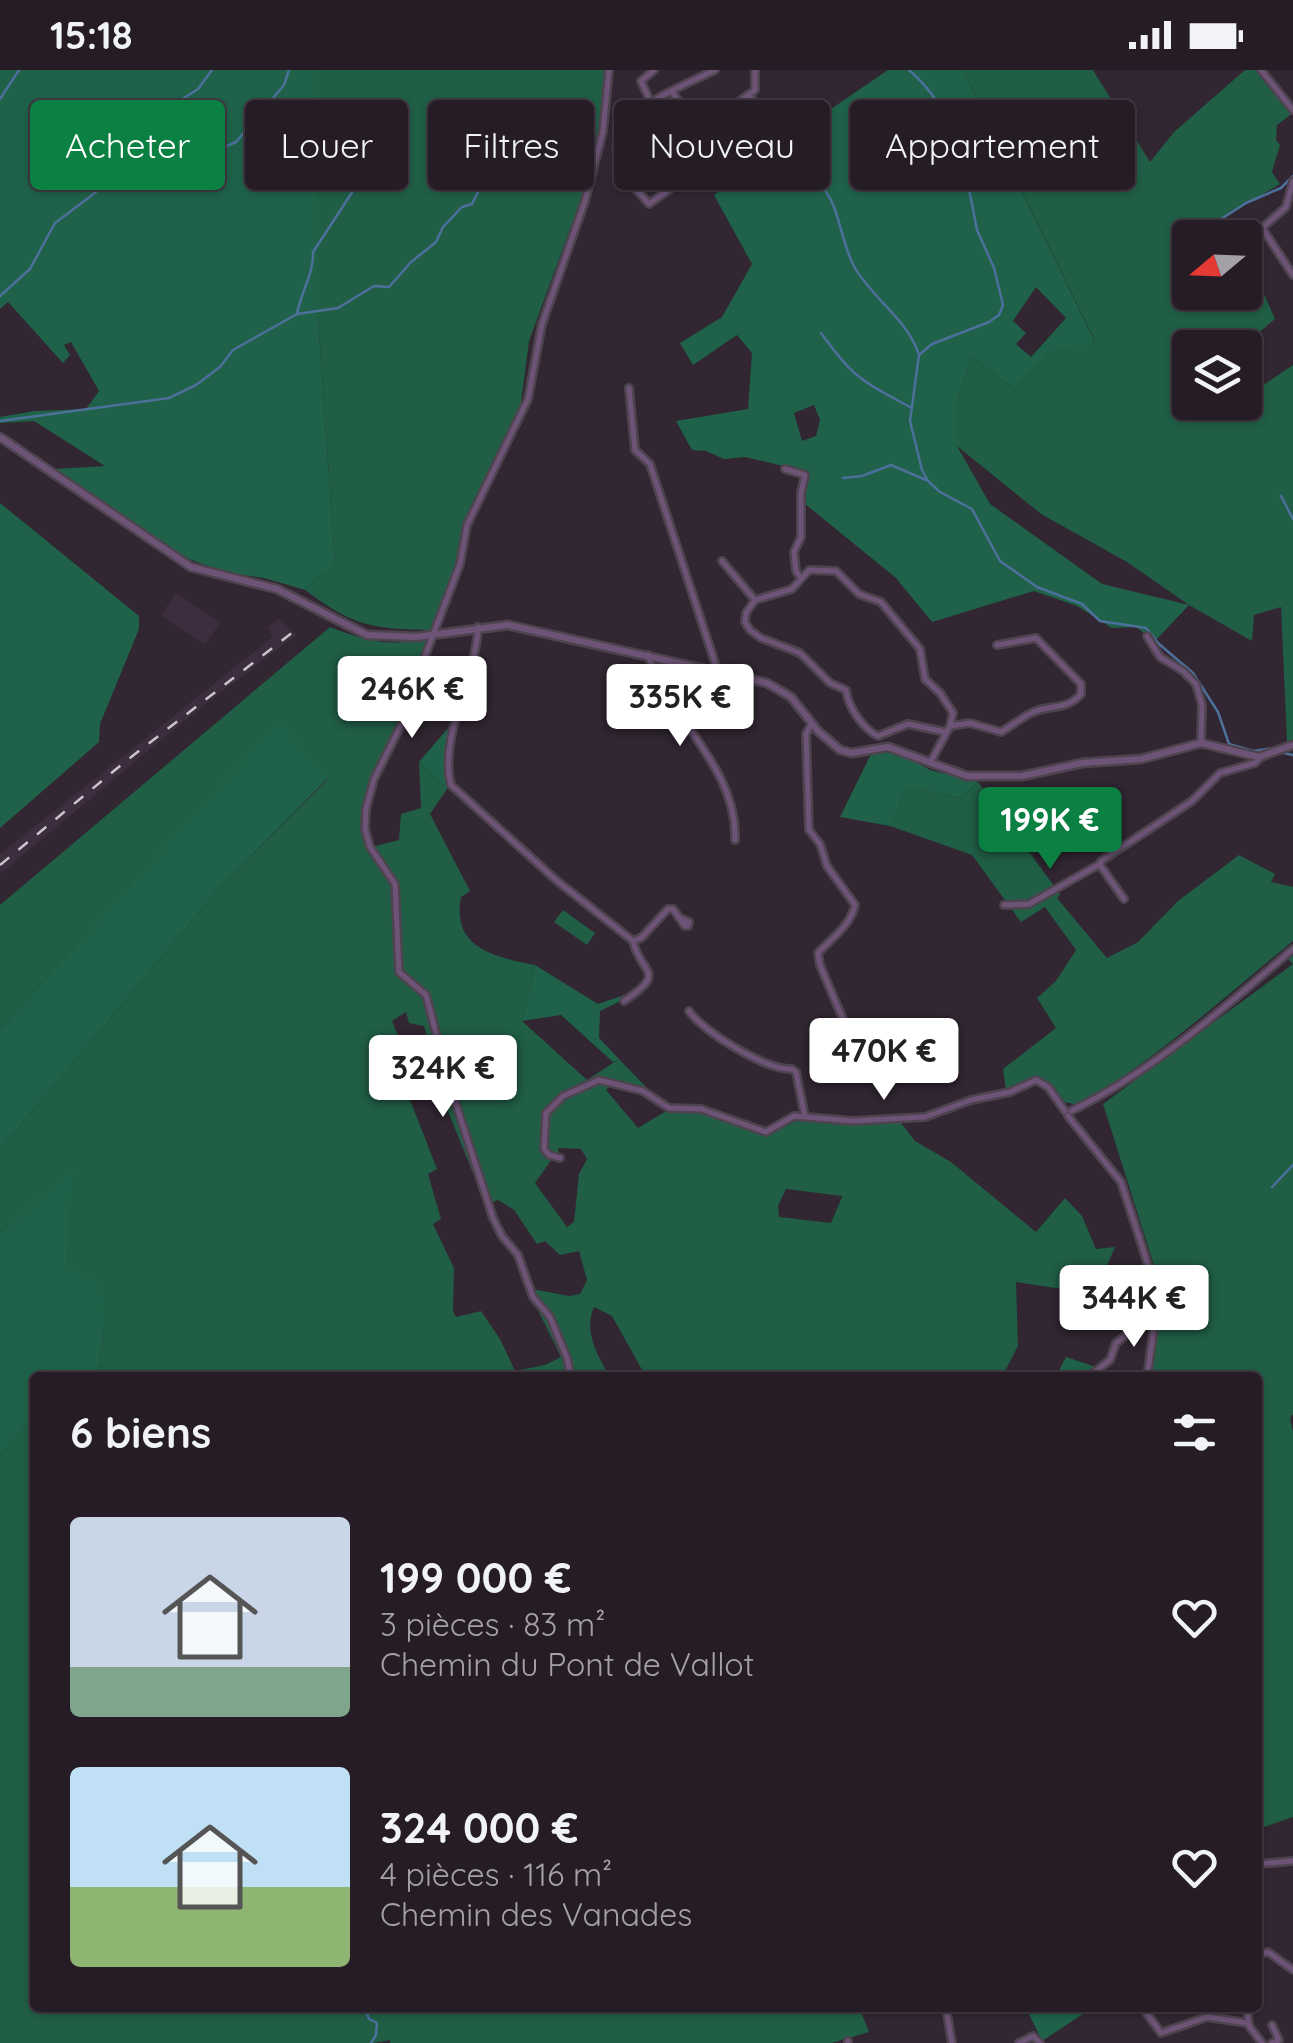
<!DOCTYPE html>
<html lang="fr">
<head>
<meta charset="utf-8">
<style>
	:root { --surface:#251c26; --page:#2d252e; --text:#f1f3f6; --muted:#a3a1a7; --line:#423a43; --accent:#0b8043 }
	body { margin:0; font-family:Quicksand,sans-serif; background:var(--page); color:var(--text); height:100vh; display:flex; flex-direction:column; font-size:38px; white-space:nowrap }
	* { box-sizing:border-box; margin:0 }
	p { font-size:32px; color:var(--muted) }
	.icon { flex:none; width:55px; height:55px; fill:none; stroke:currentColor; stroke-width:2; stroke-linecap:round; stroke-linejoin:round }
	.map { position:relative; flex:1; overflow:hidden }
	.sheet { position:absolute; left:30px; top:1302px; width:1232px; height:640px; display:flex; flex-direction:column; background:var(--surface); border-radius:10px; box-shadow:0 2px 8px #0004,0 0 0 2px var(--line) }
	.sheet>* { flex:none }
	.top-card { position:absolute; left:30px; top:30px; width:1235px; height:90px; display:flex; gap:20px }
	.needle { width:65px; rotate:251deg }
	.tools { position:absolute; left:1172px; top:150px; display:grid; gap:20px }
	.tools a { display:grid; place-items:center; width:90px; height:90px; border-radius:10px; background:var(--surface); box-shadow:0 2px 8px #0004,0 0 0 2px var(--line); font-size:50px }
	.price { position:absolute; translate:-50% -85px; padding:0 22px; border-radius:10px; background:#fff; color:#222; font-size:32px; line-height:65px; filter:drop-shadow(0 2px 5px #0008) }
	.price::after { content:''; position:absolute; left:50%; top:60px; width:30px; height:22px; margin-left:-15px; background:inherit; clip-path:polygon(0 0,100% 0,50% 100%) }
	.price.current { background:var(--accent); color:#fff }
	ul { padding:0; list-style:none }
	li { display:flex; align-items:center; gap:30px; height:250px; padding:0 40px }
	li span { display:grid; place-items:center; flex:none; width:280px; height:200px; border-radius:10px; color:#555 }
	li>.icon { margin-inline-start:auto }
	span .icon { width:120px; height:120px; fill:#fffc; stroke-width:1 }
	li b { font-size:42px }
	h2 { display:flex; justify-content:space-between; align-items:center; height:120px; padding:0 40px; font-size:42px }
	.pill { padding:0 35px; border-radius:10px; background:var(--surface); box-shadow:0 2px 8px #0004,0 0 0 2px var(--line); font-size:35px; line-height:90px }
	.pill.current { background:var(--accent); color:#fff }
	.status { display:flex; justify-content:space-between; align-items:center; height:70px; padding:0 50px; background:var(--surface); direction:ltr }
	.status svg { height:28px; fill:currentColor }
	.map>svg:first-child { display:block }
	.built { fill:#3c2e3e }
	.green { fill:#205e46; fill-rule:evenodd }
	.forest { fill:#1f6249; fill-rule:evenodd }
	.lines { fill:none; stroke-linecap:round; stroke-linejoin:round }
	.stream { stroke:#4d709b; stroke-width:2.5 }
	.minor-casing { stroke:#4e444f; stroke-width:10 }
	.tertiary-casing { stroke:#4e444f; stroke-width:11 }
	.minor { stroke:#6d5477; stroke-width:5 }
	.tertiary { stroke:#6d5477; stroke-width:6 }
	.rail { stroke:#cbc4cc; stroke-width:2.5; stroke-dasharray:12 12; stroke-linecap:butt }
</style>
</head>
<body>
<div class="status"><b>15:18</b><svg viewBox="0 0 49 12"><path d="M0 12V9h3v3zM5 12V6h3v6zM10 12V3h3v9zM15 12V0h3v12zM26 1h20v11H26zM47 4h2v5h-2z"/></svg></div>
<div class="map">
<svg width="1293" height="1973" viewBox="0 0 1293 1973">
	<rect width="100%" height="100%" fill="#312632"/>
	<g class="built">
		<path d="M176,523L220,553L205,575L161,545Z"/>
		<path d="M279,548L296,565L189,647L0,804V784L273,567L267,558Z"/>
	</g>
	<g class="green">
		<path d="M318,0H606L605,43L581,129L529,271L520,341L465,454L457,490L432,560C372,559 353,556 305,520L335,493L318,247Z"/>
		<path d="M963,0H1093L1150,92L1174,62L1245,0H1259L1293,43L1277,55L1276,70L1280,75L1272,102L1280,114L1212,155L1222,167L1190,168V222H1245V197L1265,226L1275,249L1242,277L1190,278V332H1245V290L1265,314L1293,295V672L1287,671L1281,537L1254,545L1252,571L1189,535L1127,492L1041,444L957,376V330L972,287L1015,319L1048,283L1095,271Z"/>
		<path d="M330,557C372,573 383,575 428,570L403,639L365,728L363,754L368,778L399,770L401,744L421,738L419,692L447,719L430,744L470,821L461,827C451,879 496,887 535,895L522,951L587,1010L619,989L646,1017L640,1023L612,1014L606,1020L638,1058L666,1041H699L758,1064L803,1049L901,1053L915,1071L951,1092L1036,1162L1065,1128L1082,1146L1096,1179L1115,1177L1095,1224L1016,1212L1018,1276L1002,1307H646L612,1246L594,1237C583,1261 598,1287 610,1307H98L104,1262L68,1196L72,1099L0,1163V1080L223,814L327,710L279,651L0,959V835ZM406,942L409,953L424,956L441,1016H445V1034L486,1135L498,1130L514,1140L537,1174L545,1171L560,1185L579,1181L587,1210L580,1224L569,1226L527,1218L561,1287L545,1295L515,1301L500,1269L481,1241L456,1247L453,1241L454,1198L433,1154L441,1149L428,1104L437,1099L393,986L400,980V971L392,951ZM558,1078L581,1079L587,1089L579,1104L574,1152L567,1157L535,1113L552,1089L560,1090ZM786,1119L842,1126V1127L831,1153L779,1147L778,1136Z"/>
		<path d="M978,712L1060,824L1057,828L1107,888L1138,872L1178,831L1239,785L1275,804L1271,812L1293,817V871C1223,928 1156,990 1078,1035L1061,1031C1040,1000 1036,1007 1006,1021L1003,999L1056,958L1037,928L1056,911L1076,880L1045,837L1021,852L972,785L890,756L908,717L961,728Z"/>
		<path d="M563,840L595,863L587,875L554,852Z"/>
		<path d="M1293,883V1344L1290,1348L1293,1362V1747L1258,1759V1308L1150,1307L1158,1245L1164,1240L1165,1230L1103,1034L1293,894L1287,888Z"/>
		<path d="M35,1352V1938H877L878,1942L860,1939L869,1962L832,1973H390V1970L374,1973H0V1386L24,1357Z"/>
	</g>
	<g class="forest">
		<path d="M0,0H318V247L335,493L305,520L264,508L224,502L181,486L55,399L105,396L34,351L0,353V347L35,341L86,339L99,321L71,272L64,275L70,285L63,293L8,232L0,239Z"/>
		<path d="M888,0H963L1095,272L1048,283L1015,319L972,287L957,330V376L990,434L1102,514L1189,535L1155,571L1136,557L1112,558L1077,536L1034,521L932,552L896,508L799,429L805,401L745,387L724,389L706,381L692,380L676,351L748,339L752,283L737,265L693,295L680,273L722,247L752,194L714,125L790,67ZM1036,217L1066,248L1031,287L1016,274L1026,263L1013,251ZM814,335L820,350L816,366L802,371L794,343Z"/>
		<path d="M0,433L139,546V559L100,654L99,672L0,758Z"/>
		<path d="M279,650L327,709L223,814L0,1080V959Z"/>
		<path d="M455,650L447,719L419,692Z"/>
		<path d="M873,680L905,686L930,700L978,712L961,728L908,717L890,756L840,747Z"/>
		<path d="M535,895L598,934L627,924V928L600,941L599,968L619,989L613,992L561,945L522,951Z"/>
		<path d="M73,1097L68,1195L103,1216L104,1262L98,1307L35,1308V1352L24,1357L0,1386V1163Z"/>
		<path d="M1066,1287L1123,1306V1308H1055Z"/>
		<path d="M1026,1938H1092L1042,1971Z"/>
	</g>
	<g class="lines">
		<g class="stream">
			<path d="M909,0C929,17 948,44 956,70"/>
			<path d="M0,29L19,0"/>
			<path d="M957,75V95L968,114L977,160L994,198L1003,235L999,245L989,252L932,274L919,285L910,351L922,400L928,411L940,422L972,439L1000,491L1037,517L1082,534L1100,551L1146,558L1159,574L1193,603L1218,642L1229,674L1253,681L1274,678"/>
			<path d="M806,104C843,124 836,165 855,198C873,229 908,250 919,285"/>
			<path d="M114,109L192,91L236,72L284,15L289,0"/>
			<path d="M1185,164L1215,153L1246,133L1281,118L1293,106"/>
			<path d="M0,226L30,199L55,153L112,110L119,97L161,55L170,37L198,19L212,0"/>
			<path d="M297,244C301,221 314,204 313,182L391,63"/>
			<path d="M821,263C854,309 862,311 910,337"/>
			<path d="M0,351L169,328L196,315L220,297L233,280L297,244L338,238L374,216L389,217L411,192L436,172L443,157L462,137L472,134L497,85L540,43"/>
			<path d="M843,408L862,406L891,395L926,410"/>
			<path d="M1281,426L1293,449"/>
			<path d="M1284,683L1293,685"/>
			<path d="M1272,1117L1293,1095"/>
			<path d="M365,1938L369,1949L377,1953L376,1965L371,1973"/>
		</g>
		<defs>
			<g id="minor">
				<path d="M1261,0L1293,40"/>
				<path d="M672,22L700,60"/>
				<path d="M748,25L790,70"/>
				<path d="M650,31L641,11L654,0"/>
				<path d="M654,76L660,71L688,106L649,134C641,124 631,115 624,104C590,48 680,18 715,0"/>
				<path d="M669,82L755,20V0"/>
				<path d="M1293,111L1286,137L1262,158L1293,205"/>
				<path d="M629,318L635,380L650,394L718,602"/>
				<path d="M785,399L805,405L801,423V467L794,482L796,501L800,507"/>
				<path d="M722,491L755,530"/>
				<path d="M478,557C477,603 438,668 451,715L556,810L633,871"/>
				<path d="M1147,566L1160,587L1183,601L1196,614L1202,635L1201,673"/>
				<path d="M648,585C670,650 738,698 735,770"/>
				<path d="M812,653L806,664L809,760L820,774L827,796L855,835C851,855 832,868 818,883L820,895L845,954"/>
				<path d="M950,656L970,653L1001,662C1012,656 1024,645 1036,641C1054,635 1068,639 1081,624V614L1036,568L997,575"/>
				<path d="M930,693L950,656L953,643L940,623L925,609L920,579L881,532L859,524L836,501L809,500L792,519L755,530L746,543L745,552L750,560L761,568L800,583L830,613L846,620C848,637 863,659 878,666L908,654L945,662"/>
				<path d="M1124,829L1100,795L1101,791L1192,731L1220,703L1255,693L1262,686"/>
				<path d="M1004,835L1029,834L1100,794"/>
				<path d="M633,871L641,868L668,839H673L685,856H688L689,852L678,847"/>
				<path d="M624,931C669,901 640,904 633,871"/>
				<path d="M689,941C703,962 768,1001 792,999L796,1002L805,1047"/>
				<path d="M1071,1041C1152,1002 1224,938 1293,879"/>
				<path d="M1068,1046L1121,1112L1142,1176L1158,1228L1147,1308"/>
				<path d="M560,1088L549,1085L544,1079L546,1043L563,1026L599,1010L643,1021L669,1038L701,1039L766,1062L794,1046L853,1051L925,1047L971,1030L1010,1022L1036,1010L1048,1017L1065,1041"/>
				<path d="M571,1308L567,1288L550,1247L533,1227L518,1185L502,1166L493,1148L449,1013L426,925L399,902L395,814L370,777L365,759L366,739L374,709L407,643L414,615L460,494L467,455L528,329L542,254L585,131L603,61L609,0"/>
				<path d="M1087,1308L1110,1290L1116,1273L1130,1262L1145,1233L1155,1223"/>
				<path d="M1258,1794L1293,1791"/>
				<path d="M1258,1884L1268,1882L1293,1900"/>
				<path d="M946,1938L952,1973"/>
				<path d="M1143,1938L1161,1963L1207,1947L1248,1953"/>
				<path d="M1247,1938L1249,1956L1262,1973"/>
				<path d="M1272,1955L1279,1970L1272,1973"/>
				<path d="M848,1973V1971"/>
				<path d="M1019,1973L1033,1966L1040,1973"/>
			</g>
			<path id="tertiary" d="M0,367L191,497L277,519L367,565L416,567L508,555L767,613L791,627L818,661L840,680L852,683L888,677L967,706H1022L1082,693L1141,689L1201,673L1259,687L1293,675"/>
		</defs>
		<use href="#minor" class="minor-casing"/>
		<use href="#tertiary" class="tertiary-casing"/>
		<use href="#minor" class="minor"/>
		<use href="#tertiary" class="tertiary"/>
		<path class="rail" d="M0,795L126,691L293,562"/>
	</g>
</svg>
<div class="tools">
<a><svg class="needle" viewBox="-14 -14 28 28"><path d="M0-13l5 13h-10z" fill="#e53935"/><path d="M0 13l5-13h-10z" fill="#a3a1a7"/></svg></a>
<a><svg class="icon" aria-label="layers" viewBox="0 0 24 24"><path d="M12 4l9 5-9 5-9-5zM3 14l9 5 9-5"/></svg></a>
</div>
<b class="price" style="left:412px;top:671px">246K €</b>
<b class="price" style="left:680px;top:679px">335K €</b>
<b class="price current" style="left:1050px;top:802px">199K €</b>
<b class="price" style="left:884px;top:1033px">470K €</b>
<b class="price" style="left:443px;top:1050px">324K €</b>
<b class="price" style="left:1134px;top:1280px">344K €</b>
<div class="top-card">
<a class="pill current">Acheter</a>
<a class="pill">Louer</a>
<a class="pill">Filtres</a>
<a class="pill">Nouveau</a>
<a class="pill">Appartement</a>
</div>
<section class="sheet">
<h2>6 biens<svg class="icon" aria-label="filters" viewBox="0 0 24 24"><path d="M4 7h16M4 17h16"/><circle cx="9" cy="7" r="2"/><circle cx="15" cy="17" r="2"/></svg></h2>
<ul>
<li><span style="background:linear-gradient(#c9d6e8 75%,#7fa58c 0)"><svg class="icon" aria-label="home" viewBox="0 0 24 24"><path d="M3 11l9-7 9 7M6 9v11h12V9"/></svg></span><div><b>199 000 €</b><p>3 pièces · 83 m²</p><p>Chemin du Pont de Vallot</p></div><svg class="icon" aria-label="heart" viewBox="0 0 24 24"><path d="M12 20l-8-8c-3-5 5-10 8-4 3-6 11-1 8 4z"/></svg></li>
<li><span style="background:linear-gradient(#bfe0f5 60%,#8fb573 0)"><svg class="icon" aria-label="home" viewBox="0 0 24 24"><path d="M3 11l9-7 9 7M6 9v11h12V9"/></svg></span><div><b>324 000 €</b><p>4 pièces · 116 m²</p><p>Chemin des Vanades</p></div><svg class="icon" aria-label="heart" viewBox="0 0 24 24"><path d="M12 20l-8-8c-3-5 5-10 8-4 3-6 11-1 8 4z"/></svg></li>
</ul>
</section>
</div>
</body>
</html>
